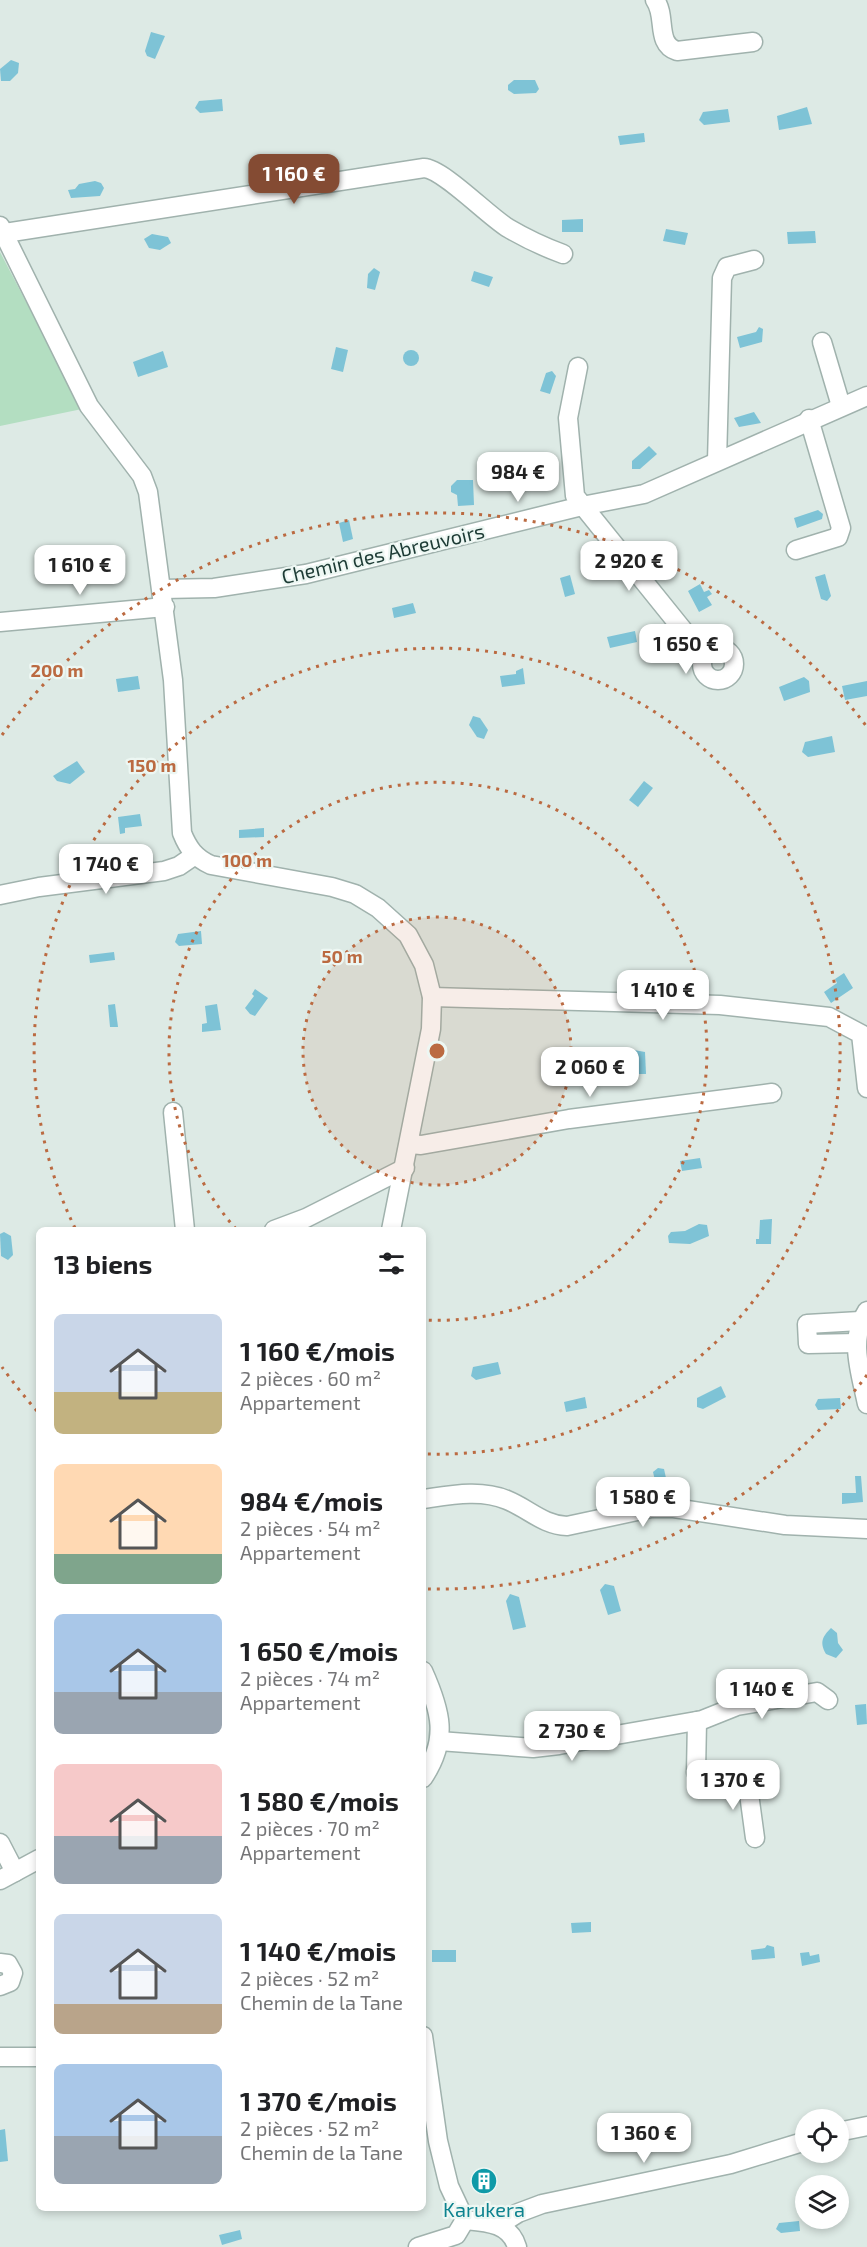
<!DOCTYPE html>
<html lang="fr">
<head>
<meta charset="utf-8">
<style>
	:root { --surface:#fff; --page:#f6f6f6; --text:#202124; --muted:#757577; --accent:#844b33 }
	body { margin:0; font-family:"Exo 2",sans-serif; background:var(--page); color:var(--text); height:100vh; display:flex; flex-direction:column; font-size:22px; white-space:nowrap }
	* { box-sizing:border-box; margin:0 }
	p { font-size:20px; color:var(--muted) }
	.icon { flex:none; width:33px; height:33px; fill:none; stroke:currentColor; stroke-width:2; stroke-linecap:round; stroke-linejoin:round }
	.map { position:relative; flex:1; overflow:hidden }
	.panel { position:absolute; left:36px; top:1227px; width:390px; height:984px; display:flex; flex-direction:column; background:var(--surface); border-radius:9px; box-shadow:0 3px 9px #0003 }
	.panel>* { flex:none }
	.tools { position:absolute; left:795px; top:2109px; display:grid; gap:12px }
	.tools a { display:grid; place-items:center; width:54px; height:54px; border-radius:50%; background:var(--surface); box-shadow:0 3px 9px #0003; font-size:30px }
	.price { position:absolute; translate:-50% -51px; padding:0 14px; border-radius:12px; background:#fff; color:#222; font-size:20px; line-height:39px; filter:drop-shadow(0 2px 3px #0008) }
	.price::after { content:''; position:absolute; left:50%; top:36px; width:18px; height:14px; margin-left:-9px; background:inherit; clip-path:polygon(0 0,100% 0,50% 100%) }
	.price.current { background:var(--accent); color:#fff }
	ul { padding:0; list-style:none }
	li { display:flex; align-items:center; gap:18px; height:150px; padding:0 18px }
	li span { display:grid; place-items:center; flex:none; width:168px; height:120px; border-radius:9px; color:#555 }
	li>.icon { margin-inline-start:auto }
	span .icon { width:72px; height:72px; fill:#fffc; stroke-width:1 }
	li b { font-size:26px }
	h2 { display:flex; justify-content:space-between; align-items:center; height:72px; padding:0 18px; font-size:26px }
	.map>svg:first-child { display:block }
	.green { fill:#b3dec1 }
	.water { fill:#7ec3d6 }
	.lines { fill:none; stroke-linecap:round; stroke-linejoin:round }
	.minor-casing { stroke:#a0b2ad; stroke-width:21 }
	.minor { stroke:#fff; stroke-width:18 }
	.ring { fill:none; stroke:#bb6a41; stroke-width:3; stroke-dasharray:3 6 }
	.labels { text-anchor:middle; stroke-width:4.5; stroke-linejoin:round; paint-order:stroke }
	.street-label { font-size:20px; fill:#1d3b35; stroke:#edf7f3 }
	.culture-label { font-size:20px; fill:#0d838f; stroke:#edf7f3 }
	.centre { fill:#bb6a41; stroke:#edf7f3; stroke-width:3 }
	.ring-label { font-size:18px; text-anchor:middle; font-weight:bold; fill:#bb6a41; stroke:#edf7f3; stroke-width:4.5; stroke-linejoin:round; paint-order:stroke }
</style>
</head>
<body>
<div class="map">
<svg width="867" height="2247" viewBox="0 0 867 2247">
	<rect width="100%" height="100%" fill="#ddeae5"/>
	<path class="green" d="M0,252L82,409L0,426Z"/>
	<g class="water">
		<path d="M151,32L165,36L155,59L147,56L145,51Z"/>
		<path d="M11,60L19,63L18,73L10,81H1L0,69Z"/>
		<path d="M514,80H535L539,89L536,93L514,94L508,90V85Z"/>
		<path d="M222,99L223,111L200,113L195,108L199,101Z"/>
		<path d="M807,107L812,124L779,130L777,116Z"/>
		<path d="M728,109L730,122L704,125L699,120L703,112Z"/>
		<path d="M644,133L645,142L620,145L618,136Z"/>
		<path d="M95,181L101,183L104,188L100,196L71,198L68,190L75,189L79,184Z"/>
		<path d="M583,219V232H562V220Z"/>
		<path d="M666,229L688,233L685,245L663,241Z"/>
		<path d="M815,231L816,243L788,244L787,232Z"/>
		<path d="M152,234L168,237L171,243L160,250L149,248L144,239Z"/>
		<path d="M374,268L380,272L375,290L367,288L368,274Z"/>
		<path d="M474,271L493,277L489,287L471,281Z"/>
		<path d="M759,327L763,329L762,342L740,348L737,337L756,332Z"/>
		<path d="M336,347L348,350L343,372L331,369Z"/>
		<circle cx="411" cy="358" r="8"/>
		<path d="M163,351L168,367L138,377L133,362Z"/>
		<path d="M552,371L556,376L550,394L540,391L546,373Z"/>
		<path d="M754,412L761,423L739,427L734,418Z"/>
		<path d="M649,446L657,454L640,469H632V461Z"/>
		<path d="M535,463L540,469L542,486L531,487L529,470Z"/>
		<path d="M457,480H473L474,505L458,506L457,495L451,492V486Z"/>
		<path d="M818,510L823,514L822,519L797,528L794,518Z"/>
		<path d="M349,520L353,539L343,542L339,523Z"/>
		<path d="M825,574L831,596L827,601L821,599L815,577Z"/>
		<path d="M570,575L575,594L565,597L560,578Z"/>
		<path d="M700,584L704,592L709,590L712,594L707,597L712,605L699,612L688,591Z"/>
		<path d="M413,603L416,613L394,618L392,608Z"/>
		<path d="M635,631L637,642L610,648L607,637Z"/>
		<path d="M523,668L525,684L502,687L500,676L516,674V671Z"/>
		<path d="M138,676L140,689L118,692L116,679Z"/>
		<path d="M804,677L809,681L810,692L784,701L779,687Z"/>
		<path d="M867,681V696L845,700L842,686Z"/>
		<path d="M473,716L480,718L488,730L484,739L477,737L469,725Z"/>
		<path d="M832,736L835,752L808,757L802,752L805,742Z"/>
		<path d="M77,761L85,772L70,784L57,781L53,776Z"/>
		<path d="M644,781L653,788L638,807L629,800Z"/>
		<path d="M140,814L142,826L125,828V833L120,834L118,817Z"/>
		<path d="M264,828V837L239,838V830Z"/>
		<path d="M201,931L202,944L179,946L175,942L178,934Z"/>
		<path d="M114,952L115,960L90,963L89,955Z"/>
		<path d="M844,973L853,988L831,1003L824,992L837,983L835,979Z"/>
		<path d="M255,989L268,998L255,1016L250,1014L245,1008L254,996L252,994Z"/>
		<path d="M115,1004L118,1027H110L108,1005Z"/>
		<path d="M217,1004L221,1030L202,1032V1024L207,1023L205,1006Z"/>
		<path d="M634,1050L645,1052L646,1074H635Z"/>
		<path d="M700,1158L702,1168L682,1171L680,1161Z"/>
		<path d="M772,1219L771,1244H756V1239H759L760,1220Z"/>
		<path d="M699,1224L707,1225L709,1236L690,1244L669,1243L668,1236L671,1232L685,1231Z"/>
		<path d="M4,1232L11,1236L13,1255L8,1260L1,1256L0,1234Z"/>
		<path d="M498,1362L501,1374L476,1380L471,1376L473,1367Z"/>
		<path d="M721,1386L726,1397L703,1409L697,1407V1398Z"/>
		<path d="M585,1397L587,1408L566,1412L564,1402Z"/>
		<path d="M840,1398L841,1409L818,1410L815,1405L818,1399Z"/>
		<path d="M658,1468L664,1469L668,1487L657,1489L653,1472Z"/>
		<path d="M855,1476H861L863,1502L842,1504V1493H856Z"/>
		<path d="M605,1584L614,1586L621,1611L608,1615L600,1590Z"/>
		<path d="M510,1594L519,1597L526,1627L513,1630L506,1601Z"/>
		<path d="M831,1628L837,1633L838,1643L843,1650L836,1658L826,1654C819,1642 823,1636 831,1628Z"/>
		<path d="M866,1704L867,1724L857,1725L855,1705Z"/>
		<path d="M591,1922V1932L572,1933L571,1923Z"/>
		<path d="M767,1945L774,1947L775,1958L752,1960L751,1950L765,1948Z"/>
		<rect x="432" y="1950" width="24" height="12"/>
		<path d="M809,1952L810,1956L819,1954L820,1962L802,1966L800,1953Z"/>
		<path d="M5,2129L8,2161L0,2162V2130Z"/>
		<path d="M799,2221L800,2231L781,2233L776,2229L779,2223Z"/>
		<path d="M240,2230L242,2239L222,2245L219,2235Z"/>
	</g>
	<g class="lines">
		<defs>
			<g id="minor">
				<path d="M655,0C667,16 655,44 677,51L753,42"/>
				<path d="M0,226L89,406L142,476L148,492L173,680L182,833C188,848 195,858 211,865L332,887L355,894L378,908L408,935L424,965L432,997L431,1029L391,1230"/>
				<path d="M5,233L424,168C443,169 487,215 508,228C525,238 544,247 563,254"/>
				<path d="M822,342L841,406"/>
				<path d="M578,367L568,418L575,496L704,656"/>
				<path d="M717,461L722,278L727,267L754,260"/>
				<path d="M796,550L838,537L841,528L809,419"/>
				<path d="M163,589L214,588L306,574L582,506L644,494L867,396"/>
				<path d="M0,622L165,607"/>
				<circle cx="718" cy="664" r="16"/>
				<path d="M0,895L39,887L164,871L179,866L195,855"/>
				<path d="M432,997L720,1005L829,1017L861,1034L867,1088"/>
				<path d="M173,1112L185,1230"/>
				<path d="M410,1144L421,1145L569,1119L772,1093"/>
				<path d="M274,1230L306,1218L405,1168"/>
				<path d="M867,1311C848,1339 861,1374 867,1404"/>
				<path d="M857,1343L808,1344L807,1324L860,1321"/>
				<path d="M423,1499C451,1495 481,1489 507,1500C529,1509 543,1525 567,1526L651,1508H674L785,1525L867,1529"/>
				<path d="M423,1671C441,1711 449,1739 423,1778"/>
				<path d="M697,1721L696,1772C704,1789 731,1780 747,1779L755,1838"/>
				<path d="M439,1741L533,1748L559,1745L702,1720L737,1706L817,1692L828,1700"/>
				<path d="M0,1843L15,1872"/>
				<path d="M0,1880L39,1859"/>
				<path d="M0,1963L8,1964L13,1973L10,1982L0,1986"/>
				<path d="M423,2036L438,2141L449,2186L465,2220"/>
				<path d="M0,2057H39"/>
				<path d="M838,2132L867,2126"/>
				<path d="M465,2220C487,2222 510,2223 517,2247"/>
				<path d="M499,2225L518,2213L542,2204L731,2164L806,2141"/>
				<path d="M418,2247L456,2235L465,2220"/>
			</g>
		</defs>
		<use href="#minor" class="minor-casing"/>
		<use href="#minor" class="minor"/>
	</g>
	<circle cx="437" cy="1051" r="134" fill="#bb6a41" fill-opacity=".12"/>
	<g class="ring">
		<circle cx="437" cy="1051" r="134"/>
		<path d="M236 1229A269 269 0 1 1 425 1320"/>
		<path d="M75 1228A403 403 0 1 1 426 1454"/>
		<path d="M867 1375A538 538 0 0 1 428 1589M37 1411A538 538 0 0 1 2 1367M2 735A538 538 0 0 1 867 727"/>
	</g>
	<defs>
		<symbol id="building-disc" viewBox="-11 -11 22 22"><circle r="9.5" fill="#0f9aa8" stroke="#edf7f3"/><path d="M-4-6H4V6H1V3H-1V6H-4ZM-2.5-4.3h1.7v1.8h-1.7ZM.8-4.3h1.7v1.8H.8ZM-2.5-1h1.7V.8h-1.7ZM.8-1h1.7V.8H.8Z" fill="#fff"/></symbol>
	</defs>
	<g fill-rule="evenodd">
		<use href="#building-disc" x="469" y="2166" width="30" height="30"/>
	</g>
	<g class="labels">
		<g class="street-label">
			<text transform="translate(383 554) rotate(-13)" y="7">Chemin des Abreuvoirs</text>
		</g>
		<g class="culture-label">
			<text x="484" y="2217">Karukera</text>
		</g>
	</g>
	<circle cx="437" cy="1051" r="9" class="centre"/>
	<g class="ring-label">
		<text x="57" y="677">200 m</text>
		<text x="152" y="772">150 m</text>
		<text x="247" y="867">100 m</text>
		<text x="342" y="963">50 m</text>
	</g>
</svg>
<div class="tools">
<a><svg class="icon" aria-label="locate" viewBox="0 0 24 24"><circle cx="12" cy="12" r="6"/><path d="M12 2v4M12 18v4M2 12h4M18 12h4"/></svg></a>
<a><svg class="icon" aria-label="layers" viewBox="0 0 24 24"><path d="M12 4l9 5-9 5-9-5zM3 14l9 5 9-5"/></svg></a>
</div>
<b class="price current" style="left:294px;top:205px">1 160 €</b>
<b class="price" style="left:518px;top:503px">984 €</b>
<b class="price" style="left:629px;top:592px">2 920 €</b>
<b class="price" style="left:80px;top:596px">1 610 €</b>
<b class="price" style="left:686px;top:675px">1 650 €</b>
<b class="price" style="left:106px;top:895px">1 740 €</b>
<b class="price" style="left:663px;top:1021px">1 410 €</b>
<b class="price" style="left:590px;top:1098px">2 060 €</b>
<b class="price" style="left:643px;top:1528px">1 580 €</b>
<b class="price" style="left:762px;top:1720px">1 140 €</b>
<b class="price" style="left:572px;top:1762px">2 730 €</b>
<b class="price" style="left:733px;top:1811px">1 370 €</b>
<b class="price" style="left:644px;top:2164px">1 360 €</b>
<section class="panel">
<h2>13 biens<svg class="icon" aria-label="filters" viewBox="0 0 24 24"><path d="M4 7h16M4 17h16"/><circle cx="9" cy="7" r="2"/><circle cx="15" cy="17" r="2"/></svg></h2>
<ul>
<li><span style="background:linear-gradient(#c9d6e8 65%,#c2b280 0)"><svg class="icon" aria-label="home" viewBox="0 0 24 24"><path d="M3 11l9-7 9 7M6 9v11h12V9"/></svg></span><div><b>1 160 €/mois</b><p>2 pièces · 60 m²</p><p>Appartement</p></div></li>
<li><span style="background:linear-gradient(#ffd9b3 75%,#7fa58c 0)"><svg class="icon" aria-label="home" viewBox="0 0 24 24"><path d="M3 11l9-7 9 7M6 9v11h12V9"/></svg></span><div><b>984 €/mois</b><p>2 pièces · 54 m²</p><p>Appartement</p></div></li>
<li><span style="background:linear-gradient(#a9c7e8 65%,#9aa5b1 0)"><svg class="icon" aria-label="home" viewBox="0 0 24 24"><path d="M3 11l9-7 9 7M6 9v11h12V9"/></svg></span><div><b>1 650 €/mois</b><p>2 pièces · 74 m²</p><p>Appartement</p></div></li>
<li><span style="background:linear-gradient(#f6c9c9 60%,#9aa5b1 0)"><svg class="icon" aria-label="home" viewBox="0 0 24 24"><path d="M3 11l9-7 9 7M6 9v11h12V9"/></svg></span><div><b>1 580 €/mois</b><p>2 pièces · 70 m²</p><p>Appartement</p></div></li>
<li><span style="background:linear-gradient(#c9d6e8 75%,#b9a48a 0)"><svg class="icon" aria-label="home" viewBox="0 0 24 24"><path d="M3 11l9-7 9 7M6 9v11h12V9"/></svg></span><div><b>1 140 €/mois</b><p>2 pièces · 52 m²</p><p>Chemin de la Tane</p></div></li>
<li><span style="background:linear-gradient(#a9c7e8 60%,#9aa5b1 0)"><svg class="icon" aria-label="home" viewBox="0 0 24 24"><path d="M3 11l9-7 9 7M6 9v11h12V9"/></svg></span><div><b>1 370 €/mois</b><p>2 pièces · 52 m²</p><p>Chemin de la Tane</p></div></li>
</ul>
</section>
</div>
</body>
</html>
